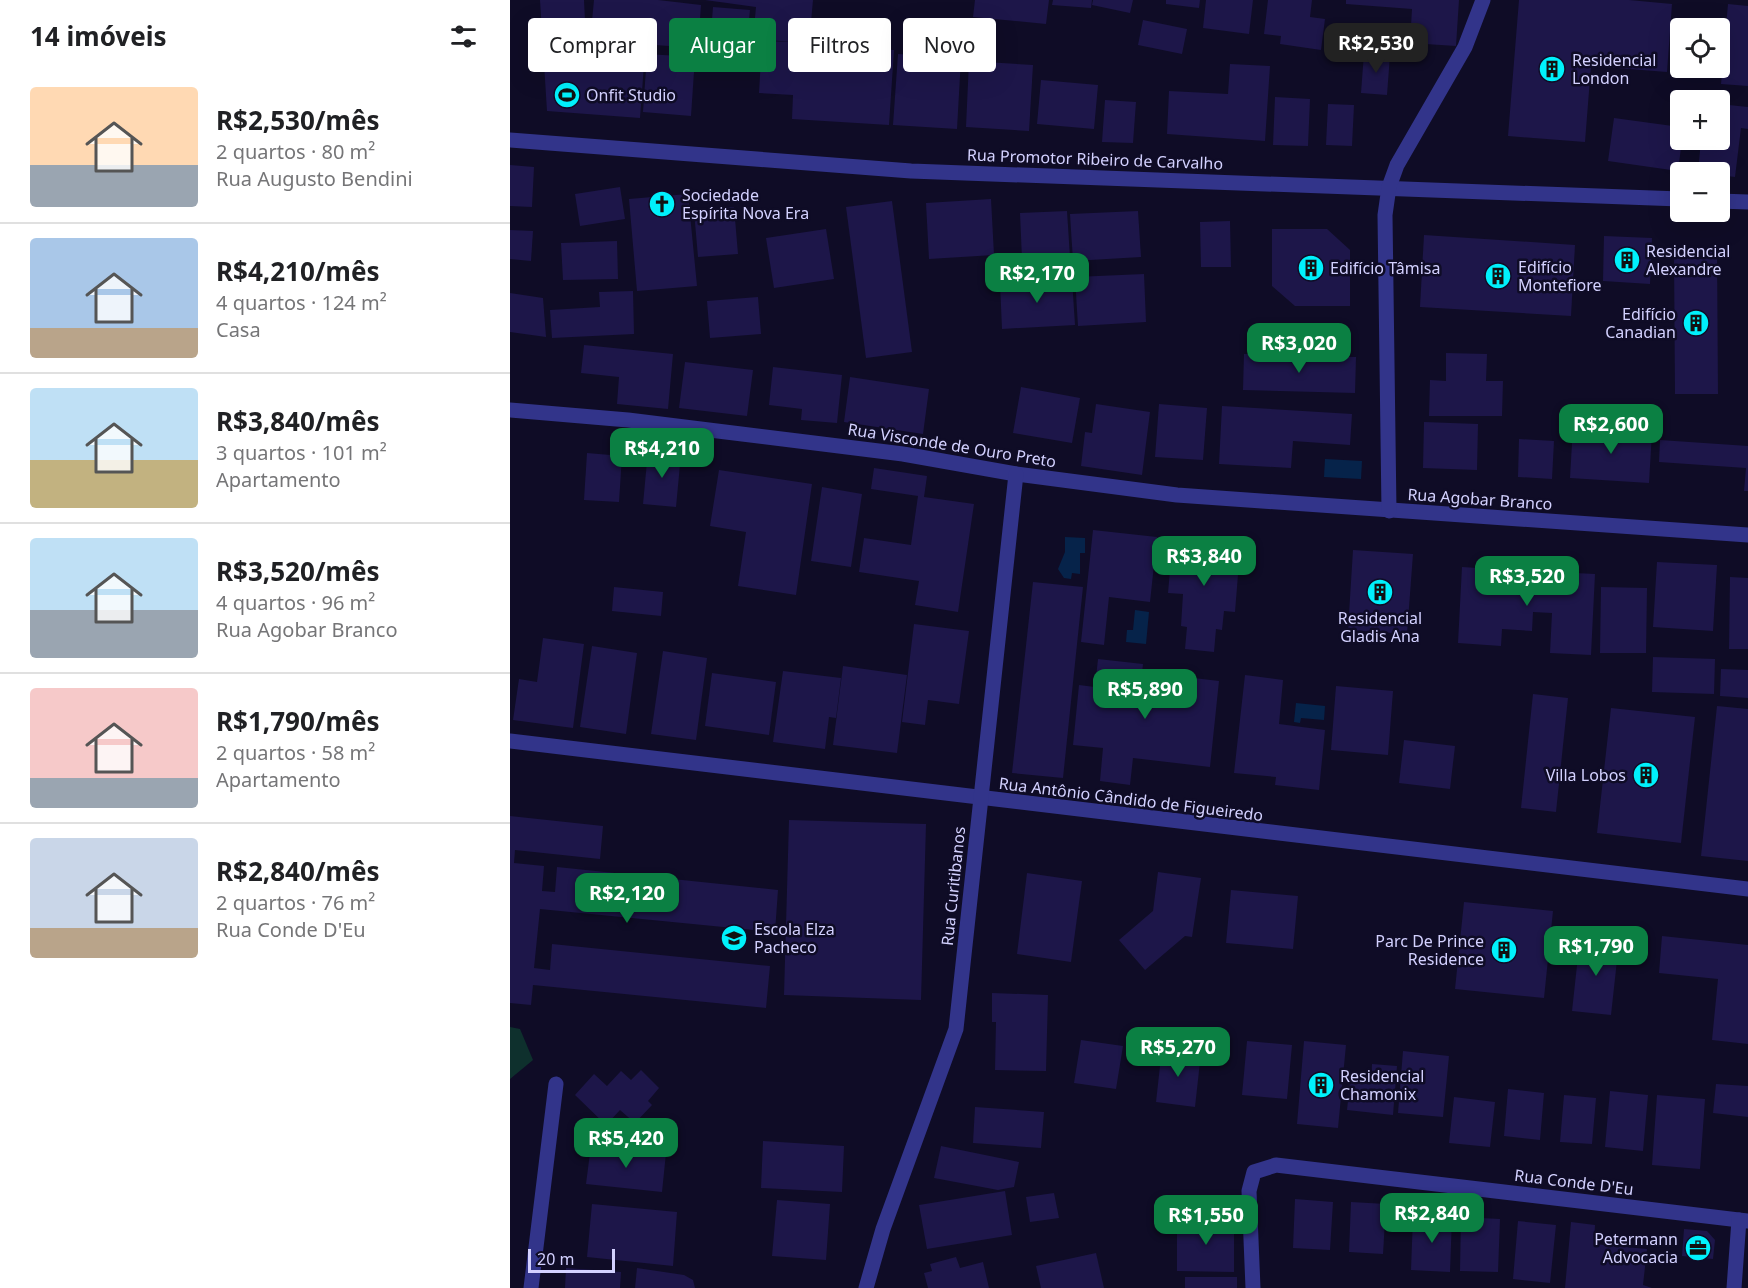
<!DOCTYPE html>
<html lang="pt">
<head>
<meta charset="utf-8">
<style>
	:root { --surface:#fff; --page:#f6f6f6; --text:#202124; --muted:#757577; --line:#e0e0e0; --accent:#0b8043 }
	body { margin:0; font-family:"Noto Sans",sans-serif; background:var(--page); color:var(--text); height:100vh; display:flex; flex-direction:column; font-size:22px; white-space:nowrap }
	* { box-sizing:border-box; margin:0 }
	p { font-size:20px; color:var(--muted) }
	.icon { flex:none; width:33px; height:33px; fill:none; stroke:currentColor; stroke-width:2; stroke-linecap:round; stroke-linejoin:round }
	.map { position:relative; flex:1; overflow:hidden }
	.side { display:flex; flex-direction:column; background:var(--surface); width:510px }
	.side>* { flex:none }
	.top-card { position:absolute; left:18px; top:18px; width:570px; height:54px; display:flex; gap:12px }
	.buttons { position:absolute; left:1160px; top:18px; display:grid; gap:12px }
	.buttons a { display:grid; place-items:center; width:60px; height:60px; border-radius:6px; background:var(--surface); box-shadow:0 6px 24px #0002; font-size:30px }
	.scale { position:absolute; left:18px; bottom:15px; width:87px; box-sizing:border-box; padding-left:6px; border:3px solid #d3d1ff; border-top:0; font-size:16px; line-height:21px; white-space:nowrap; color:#d3d1ff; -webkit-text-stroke:4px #0f0c26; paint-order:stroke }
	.price { position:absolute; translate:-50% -51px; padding:0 14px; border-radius:12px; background:var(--accent); color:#fff; font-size:20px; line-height:39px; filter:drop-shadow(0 2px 3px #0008) }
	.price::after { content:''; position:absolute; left:50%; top:36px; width:18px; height:14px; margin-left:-9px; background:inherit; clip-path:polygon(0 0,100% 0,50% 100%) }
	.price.on { background:#222; color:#fff }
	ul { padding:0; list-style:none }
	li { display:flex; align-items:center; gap:18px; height:150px; padding:0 30px }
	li+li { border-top:2px solid var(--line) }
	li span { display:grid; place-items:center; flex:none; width:168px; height:120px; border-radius:6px; color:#555 }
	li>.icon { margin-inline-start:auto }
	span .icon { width:72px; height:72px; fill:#fffc; stroke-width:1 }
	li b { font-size:26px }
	h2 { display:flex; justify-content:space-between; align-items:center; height:72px; padding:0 30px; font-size:26px }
	.chip { padding:0 21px; border-radius:6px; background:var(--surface); box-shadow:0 6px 24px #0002; font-size:21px; line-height:54px }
	.chip.on { background:var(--accent); color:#fff }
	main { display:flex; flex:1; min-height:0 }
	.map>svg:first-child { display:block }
	.green { fill:#0e302d }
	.water { fill:#06234a }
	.building { fill:#1d1649 }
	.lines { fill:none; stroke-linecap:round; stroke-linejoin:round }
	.minor { stroke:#32348a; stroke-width:15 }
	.labels { text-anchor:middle; stroke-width:5; stroke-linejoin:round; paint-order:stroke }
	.poi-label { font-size:16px; fill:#d3d1ff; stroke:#0f0c26; text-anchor:start }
	.street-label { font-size:16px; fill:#d3d1ff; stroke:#0f0c26 }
</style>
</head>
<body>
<main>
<section class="side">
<h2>14 imóveis<svg class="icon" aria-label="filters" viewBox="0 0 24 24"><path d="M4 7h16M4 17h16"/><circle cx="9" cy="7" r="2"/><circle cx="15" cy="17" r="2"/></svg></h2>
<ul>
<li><span style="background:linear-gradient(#ffd9b3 65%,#9aa5b1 0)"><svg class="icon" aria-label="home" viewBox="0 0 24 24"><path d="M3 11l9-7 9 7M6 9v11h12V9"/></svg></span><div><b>R$2,530/mês</b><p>2 quartos · 80 m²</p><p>Rua Augusto Bendini</p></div></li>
<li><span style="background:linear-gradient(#a9c7e8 75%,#b9a48a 0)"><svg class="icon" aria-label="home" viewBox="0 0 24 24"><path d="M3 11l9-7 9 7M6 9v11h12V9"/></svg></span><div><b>R$4,210/mês</b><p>4 quartos · 124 m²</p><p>Casa</p></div></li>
<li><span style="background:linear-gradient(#bfe0f5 60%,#c2b280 0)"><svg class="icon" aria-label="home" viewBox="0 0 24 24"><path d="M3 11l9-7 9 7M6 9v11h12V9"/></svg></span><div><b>R$3,840/mês</b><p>3 quartos · 101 m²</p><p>Apartamento</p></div></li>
<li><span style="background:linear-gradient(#bfe0f5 60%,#9aa5b1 0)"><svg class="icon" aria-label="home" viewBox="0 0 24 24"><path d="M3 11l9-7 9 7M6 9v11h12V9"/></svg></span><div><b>R$3,520/mês</b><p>4 quartos · 96 m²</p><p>Rua Agobar Branco</p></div></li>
<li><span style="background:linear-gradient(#f6c9c9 75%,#9aa5b1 0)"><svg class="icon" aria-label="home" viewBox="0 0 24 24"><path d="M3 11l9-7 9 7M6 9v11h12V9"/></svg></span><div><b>R$1,790/mês</b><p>2 quartos · 58 m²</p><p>Apartamento</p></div></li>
<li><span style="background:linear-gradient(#c9d6e8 75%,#b9a48a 0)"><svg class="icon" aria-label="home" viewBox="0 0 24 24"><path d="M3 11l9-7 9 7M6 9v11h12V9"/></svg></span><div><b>R$2,840/mês</b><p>2 quartos · 76 m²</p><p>Rua Conde D'Eu</p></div></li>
</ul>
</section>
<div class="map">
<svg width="1238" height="1288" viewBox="0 0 1238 1288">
	<rect width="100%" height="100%" fill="#0f0c26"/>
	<path class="green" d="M0,1027L10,1029L23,1060L0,1079Z"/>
	<g class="water">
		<path d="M815,459L852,461L851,479L814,477Z"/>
		<path d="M555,537L575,538V553H570V574L562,573L561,579L554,578L548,569L555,552Z"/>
		<path d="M625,610L639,612L636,644L616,642L617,630H623Z"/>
		<path d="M786,703L815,706L814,720L791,718L790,723L784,722Z"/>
	</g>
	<g class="building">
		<path d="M30,0H74L75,21H82L84,0H148L191,5L188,48L145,45L146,26L137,25L130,118L37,111Z"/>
		<path d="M195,0H303L299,44L384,50L379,125L282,119L283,95L249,93L252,41L286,42L243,39L246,7Z"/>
		<path d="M465,0H539L536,24L463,17Z"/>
		<path d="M543,0H582L581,8L542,5Z"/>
		<path d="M583,0H623L620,13L582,5Z"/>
		<path d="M656,0H690L689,8L656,4Z"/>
		<path d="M696,0H743L739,34L693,28Z"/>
		<path d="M758,0H802L800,17L815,19L811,50L770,44L771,36L754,34Z"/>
		<path d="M836,0H949L946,46L900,43L902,9L836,4Z"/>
		<path d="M1009,0H1119L1162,4L1157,72L1081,66L1075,142L998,136Z"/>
		<path d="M1218,4L1238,6V86L1211,84Z"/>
		<path d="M203,7L240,10L236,49L200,45Z"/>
		<path d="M633,20L677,29L672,54L628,45Z"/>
		<path d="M854,53L880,55L877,95L851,93Z"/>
		<path d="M137,54L185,57L181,116L133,112Z"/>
		<path d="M388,54L451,58L447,129L383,125Z"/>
		<path d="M459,61L523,65L519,131L456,127Z"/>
		<path d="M720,64L760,66L755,141L657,134L659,91L718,94Z"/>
		<path d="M531,80L588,85L584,129L527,124Z"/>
		<path d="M765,97L800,99L798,146L763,145Z"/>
		<path d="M595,100L626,102L623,143L592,142Z"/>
		<path d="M818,104L844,105L842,146L816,145Z"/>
		<path d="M1209,104L1238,107V129L1231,128L1225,177L1209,175V172H1188L1191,140H1209Z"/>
		<path d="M1104,118L1170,127V140H1172L1168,171L1098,161Z"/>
		<path d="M0,165L24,167L22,207L0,206Z"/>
		<path d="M110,187L115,219L70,226L65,194Z"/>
		<path d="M178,194L187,286L127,291L119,199Z"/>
		<path d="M481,199L484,255L419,259L416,203Z"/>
		<path d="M382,201L402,352L356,358L336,207Z"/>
		<path d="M224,207L228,254L188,257L184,211Z"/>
		<path d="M557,211L560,257L512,259L510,213Z"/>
		<path d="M628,211L631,257L563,261L560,214Z"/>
		<path d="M720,221L721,267H691L690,222Z"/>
		<path d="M316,229L324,279L264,288L256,238Z"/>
		<path d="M762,229H817L840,250V306H785L762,286Z"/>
		<path d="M0,230L23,231L21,261L0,259Z"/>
		<path d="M914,235L1065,245L1061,316L910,307Z"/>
		<path d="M1094,236L1142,238L1140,284L1093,281Z"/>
		<path d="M107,241L108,279L53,280L51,243Z"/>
		<path d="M1207,251L1208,394H1165L1164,252Z"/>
		<path d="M634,274L636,322L568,326L565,277Z"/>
		<path d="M562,279L565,325L492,329L490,283Z"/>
		<path d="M123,291L124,334L42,338L40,310L90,307L89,292Z"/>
		<path d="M0,293L33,298L36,337L0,332Z"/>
		<path d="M248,297L251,334L200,338L197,301Z"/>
		<path d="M74,345L163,354L158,409L107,404L109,377L71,373Z"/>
		<path d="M936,353L977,354L976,381H993L992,416H919L920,380L936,381Z"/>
		<path d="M734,354L846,357L845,393L733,390Z"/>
		<path d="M175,362L243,370L237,416L169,408Z"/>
		<path d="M263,367L332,375L327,423L291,420L292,409L259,405Z"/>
		<path d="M340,377L419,389L413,434L334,422Z"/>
		<path d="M511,387L570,398L562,443L503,433Z"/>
		<path d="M586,404L640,412L632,475L571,466L575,432L582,433Z"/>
		<path d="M649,404L697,408L693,460L645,457Z"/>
		<path d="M712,406L842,414L840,445L783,441L781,468L709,464Z"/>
		<path d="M914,422L968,424L967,470L913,468Z"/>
		<path d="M1063,426L1142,432L1139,483L1060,478Z"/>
		<path d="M1009,439L1044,441L1042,479L1008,477Z"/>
		<path d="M1150,440L1238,446V491H1234L1236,468L1149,462Z"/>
		<path d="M138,451L171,454L166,507L133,504Z"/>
		<path d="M77,453L112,456L109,502L74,500Z"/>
		<path d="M364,468L417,476L414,497L464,504L448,612L405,605L409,581L349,572L354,538L401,545L408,496L361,489Z"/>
		<path d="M209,470L302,484L286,595L228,586L236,532L200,526Z"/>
		<path d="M312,487L352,494L341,567L301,561Z"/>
		<path d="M583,530L647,537L640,602L599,597L594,645L571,642Z"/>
		<path d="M663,536L715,541L714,548L730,550L725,612L714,611L712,630L706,629L704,652L675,649L677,627L671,626L673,594L658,593Z"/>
		<path d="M843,550L903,554L897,634L838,630Z"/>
		<path d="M969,561L996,562L995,586L1024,588L1025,571L1085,574L1081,655L1040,653L1042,613L1023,612L1022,631L992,629L991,646L948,643L952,567L968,568Z"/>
		<path d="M1147,562L1207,565L1203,631L1143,627Z"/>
		<path d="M1220,577L1238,578V649H1219Z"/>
		<path d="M523,582L573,587L553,778L502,773Z"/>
		<path d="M104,587L153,592L151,616L102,611Z"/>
		<path d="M1091,587L1137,588L1136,653H1090Z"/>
		<path d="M404,624L459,631L449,704L418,700L415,725L392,722Z"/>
		<path d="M33,638L74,644L63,728L3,720L9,679L27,682Z"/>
		<path d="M82,646L127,653L116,734L70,727Z"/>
		<path d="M153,651L197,658L186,740L141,734Z"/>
		<path d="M1143,657L1205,659L1204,694L1142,692Z"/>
		<path d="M588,659L633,664L630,692L648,694L650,674L709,681L700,767L623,758L620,785L590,781L593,748L563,745L569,685L585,687Z"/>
		<path d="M333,666L397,675L387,753L323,745Z"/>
		<path d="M1211,669L1238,670V698L1210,696Z"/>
		<path d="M273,671L331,678L326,718L319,717L315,749L263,742Z"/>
		<path d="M202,673L266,682L259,735L195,726Z"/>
		<path d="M735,675L773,680L769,724L815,730L809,790L765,785L766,777L724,773Z"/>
		<path d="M826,686L883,691L878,755L821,750Z"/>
		<path d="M1023,694L1058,698L1046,812L1011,808Z"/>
		<path d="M1207,706L1238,709V861L1191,856Z"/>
		<path d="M1101,708L1185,717L1171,843L1087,833Z"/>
		<path d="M894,740L945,746L940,789L889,783Z"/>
		<path d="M0,816L93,826L90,859L5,850L4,863L34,866L32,891L45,892L47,867L268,890L265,932L30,909L24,968L40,970L42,944L260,966L256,1008L23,985L21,1005L0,1003Z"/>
		<path d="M279,820L416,824L411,1000L274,995Z"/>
		<path d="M648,872L691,878L682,937L675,936L635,970L609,940L643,911Z"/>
		<path d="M517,873L572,881L561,962L507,954Z"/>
		<path d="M721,890L788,896L783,949L716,943Z"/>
		<path d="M954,902L1043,911L1034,998L945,989Z"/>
		<path d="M1152,936L1238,945V1044L1202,1040L1208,979L1149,973Z"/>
		<path d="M1070,938L1109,942L1101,1015L1062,1011Z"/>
		<path d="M482,993L538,995L536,1071L485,1070L486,1022H482Z"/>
		<path d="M571,1040L613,1046L606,1089L564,1083Z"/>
		<path d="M737,1041L782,1045L777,1099L732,1095Z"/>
		<path d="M794,1041L836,1045L828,1128L787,1124Z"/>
		<path d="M652,1048L691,1053L685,1107L646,1102Z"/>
		<path d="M893,1051L939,1056L933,1117L888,1113Z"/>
		<path d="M862,1064L887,1066L883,1115L837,1110L840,1082L861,1084Z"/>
		<path d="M131,1070L149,1088L138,1101L142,1105L125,1123L110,1110L96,1125L65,1095L84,1074L97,1086L111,1071L121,1080Z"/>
		<path d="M1206,1084L1238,1086V1117L1203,1113Z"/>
		<path d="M998,1089L1034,1093L1030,1140L994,1136Z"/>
		<path d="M1100,1091L1138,1095L1133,1151L1095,1147Z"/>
		<path d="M1054,1095L1086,1098L1082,1144L1050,1142Z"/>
		<path d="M1147,1095L1195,1099L1190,1169L1142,1165Z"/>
		<path d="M944,1097L985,1102L980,1147L939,1143Z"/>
		<path d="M465,1107L534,1112L531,1148L463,1143Z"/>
		<path d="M253,1141L334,1146L332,1192L251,1188Z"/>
		<path d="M81,1145L156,1153L152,1192L76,1184Z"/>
		<path d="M431,1146L509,1162L504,1187L488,1190L424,1178Z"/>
		<path d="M495,1191L502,1235L417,1249L409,1205Z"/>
		<path d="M544,1193L549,1218L520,1222L516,1197Z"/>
		<path d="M785,1199L823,1202L820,1250L783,1248Z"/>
		<path d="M267,1200L320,1204L316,1260L262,1256Z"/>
		<path d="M841,1202L876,1204L873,1254L839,1252Z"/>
		<path d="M82,1204L167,1212L163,1266L77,1257Z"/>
		<path d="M903,1216L942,1217L940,1272L901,1270Z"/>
		<path d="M951,1217L990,1219L988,1272L950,1271Z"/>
		<path d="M667,1221H724V1272L667,1271Z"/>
		<path d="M1008,1221L1046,1225L1040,1283L1003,1279Z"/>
		<path d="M1061,1222L1085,1225L1084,1244L1137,1249L1133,1285L1142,1288H1055Z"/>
		<path d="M1174,1229L1197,1231L1205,1240L1203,1259L1172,1256Z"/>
		<path d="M586,1253L594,1288H531L526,1266Z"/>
		<path d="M446,1257L450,1268L473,1262L479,1288H418L414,1273L422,1271L420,1264Z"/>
		<path d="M56,1268L111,1272L110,1288H55Z"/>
		<path d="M127,1268L174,1275L183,1280L185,1288H125Z"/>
		<rect x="675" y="1277" width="52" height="11"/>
	</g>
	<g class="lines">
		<g class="minor">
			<path d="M0,140L401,171L1170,199"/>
			<path d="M1209,201L1238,202"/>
			<path d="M0,410L118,420L393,454L506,474L667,495L1238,535"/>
			<path d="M879,511L875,215L879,187L887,165L955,47L973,0"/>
			<path d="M0,741L1238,889"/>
			<path d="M21,1288L46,1084"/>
			<path d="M356,1288L373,1229L446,1029L506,474"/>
			<path d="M743,1288L739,1191L744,1172L766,1165L1238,1221"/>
			<path d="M1224,1288L1229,1220"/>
		</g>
	</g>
	<defs>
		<symbol id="building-disc" viewBox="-11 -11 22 22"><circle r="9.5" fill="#00f1fc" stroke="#0f0c26"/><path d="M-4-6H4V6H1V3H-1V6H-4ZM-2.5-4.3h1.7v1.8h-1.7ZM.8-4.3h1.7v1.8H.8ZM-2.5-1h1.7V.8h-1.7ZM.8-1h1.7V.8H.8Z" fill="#111"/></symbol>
		<symbol id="stadium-disc" viewBox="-11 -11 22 22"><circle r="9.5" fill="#00f1fc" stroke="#0f0c26"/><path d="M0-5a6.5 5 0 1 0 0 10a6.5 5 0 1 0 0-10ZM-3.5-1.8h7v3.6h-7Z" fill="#111"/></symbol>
		<symbol id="church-disc" viewBox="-11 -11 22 22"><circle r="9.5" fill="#00f1fc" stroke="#0f0c26"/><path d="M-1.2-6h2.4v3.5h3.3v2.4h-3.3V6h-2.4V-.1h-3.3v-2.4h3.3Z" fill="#111"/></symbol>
		<symbol id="school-disc" viewBox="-11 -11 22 22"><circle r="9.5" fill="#00f1fc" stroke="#0f0c26"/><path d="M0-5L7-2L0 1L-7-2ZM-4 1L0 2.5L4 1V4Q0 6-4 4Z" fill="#111"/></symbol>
		<symbol id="office-disc" viewBox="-11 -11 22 22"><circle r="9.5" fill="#00f1fc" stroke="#0f0c26"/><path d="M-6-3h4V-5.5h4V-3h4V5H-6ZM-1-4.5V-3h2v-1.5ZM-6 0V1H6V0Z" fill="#111"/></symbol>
	</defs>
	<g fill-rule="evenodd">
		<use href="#building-disc" x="1027" y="54" width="30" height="30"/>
		<use href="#stadium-disc" x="42" y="80" width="30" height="30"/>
		<use href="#church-disc" x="137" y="189" width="30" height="30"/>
		<use href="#building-disc" x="1102" y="245" width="30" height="30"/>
		<use href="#building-disc" x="786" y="253" width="30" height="30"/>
		<use href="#building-disc" x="973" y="261" width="30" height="30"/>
		<use href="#building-disc" x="1171" y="308" width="30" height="30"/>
		<use href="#building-disc" x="855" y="577" width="30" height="30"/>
		<use href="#building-disc" x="1121" y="760" width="30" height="30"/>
		<use href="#school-disc" x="209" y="923" width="30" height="30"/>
		<use href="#building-disc" x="979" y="935" width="30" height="30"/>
		<use href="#building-disc" x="796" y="1070" width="30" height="30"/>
		<use href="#office-disc" x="1173" y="1233" width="30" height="30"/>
	</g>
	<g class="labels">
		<g class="poi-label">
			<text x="1062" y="66">Residencial<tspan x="1062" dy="18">London</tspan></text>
			<text x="76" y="101">Onfit Studio</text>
			<text x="172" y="201">Sociedade<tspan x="172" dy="18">Espírita Nova Era</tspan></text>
			<text x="1136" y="257">Residencial<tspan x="1136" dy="18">Alexandre</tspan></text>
			<text x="1008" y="273">Edifício<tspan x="1008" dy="18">Montefiore</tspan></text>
			<text x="820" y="274">Edifício Tâmisa</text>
			<text x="1166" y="320" text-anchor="end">Edifício<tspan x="1166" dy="18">Canadian</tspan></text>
			<text x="870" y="624" text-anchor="middle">Residencial<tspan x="870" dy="18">Gladis Ana</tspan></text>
			<text x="1116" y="781" text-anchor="end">Villa Lobos</text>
			<text x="244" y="935">Escola Elza<tspan x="244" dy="18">Pacheco</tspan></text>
			<text x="974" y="947" text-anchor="end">Parc De Prince<tspan x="974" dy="18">Residence</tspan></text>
			<text x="830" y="1082">Residencial<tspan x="830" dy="18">Chamonix</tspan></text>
			<text x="1168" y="1245" text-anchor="end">Petermann<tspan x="1168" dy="18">Advocacia</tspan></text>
		</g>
		<g class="street-label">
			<text transform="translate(585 159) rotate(2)" y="6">Rua Promotor Ribeiro de Carvalho</text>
			<text transform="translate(442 445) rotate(9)" y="6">Rua Visconde de Ouro Preto</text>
			<text transform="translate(970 499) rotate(4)" y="6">Rua Agobar Branco</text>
			<text transform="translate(621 799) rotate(7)" y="6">Rua Antônio Cândido de Figueiredo</text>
			<text transform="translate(443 886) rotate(-84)" y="6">Rua Curitibanos</text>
			<text transform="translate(1064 1182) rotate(7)" y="6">Rua Conde D'Eu</text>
		</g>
	</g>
</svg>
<div class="buttons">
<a><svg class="icon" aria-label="locate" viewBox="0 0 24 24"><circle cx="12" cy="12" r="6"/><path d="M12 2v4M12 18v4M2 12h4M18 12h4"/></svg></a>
<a>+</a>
<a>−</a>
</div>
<div class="scale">20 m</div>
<b class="price on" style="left:866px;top:74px">R$2,530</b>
<b class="price" style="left:527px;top:304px">R$2,170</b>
<b class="price" style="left:789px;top:374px">R$3,020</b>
<b class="price" style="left:1101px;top:455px">R$2,600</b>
<b class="price" style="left:152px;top:479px">R$4,210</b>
<b class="price" style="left:694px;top:587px">R$3,840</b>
<b class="price" style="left:1017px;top:607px">R$3,520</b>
<b class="price" style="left:635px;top:720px">R$5,890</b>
<b class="price" style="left:117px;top:924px">R$2,120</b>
<b class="price" style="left:1086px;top:977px">R$1,790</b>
<b class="price" style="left:668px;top:1078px">R$5,270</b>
<b class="price" style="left:116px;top:1169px">R$5,420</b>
<b class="price" style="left:922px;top:1244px">R$2,840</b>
<b class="price" style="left:696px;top:1246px">R$1,550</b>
<div class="top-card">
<a class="chip">Comprar</a>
<a class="chip on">Alugar</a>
<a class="chip">Filtros</a>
<a class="chip">Novo</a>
</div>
</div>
</main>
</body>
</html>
